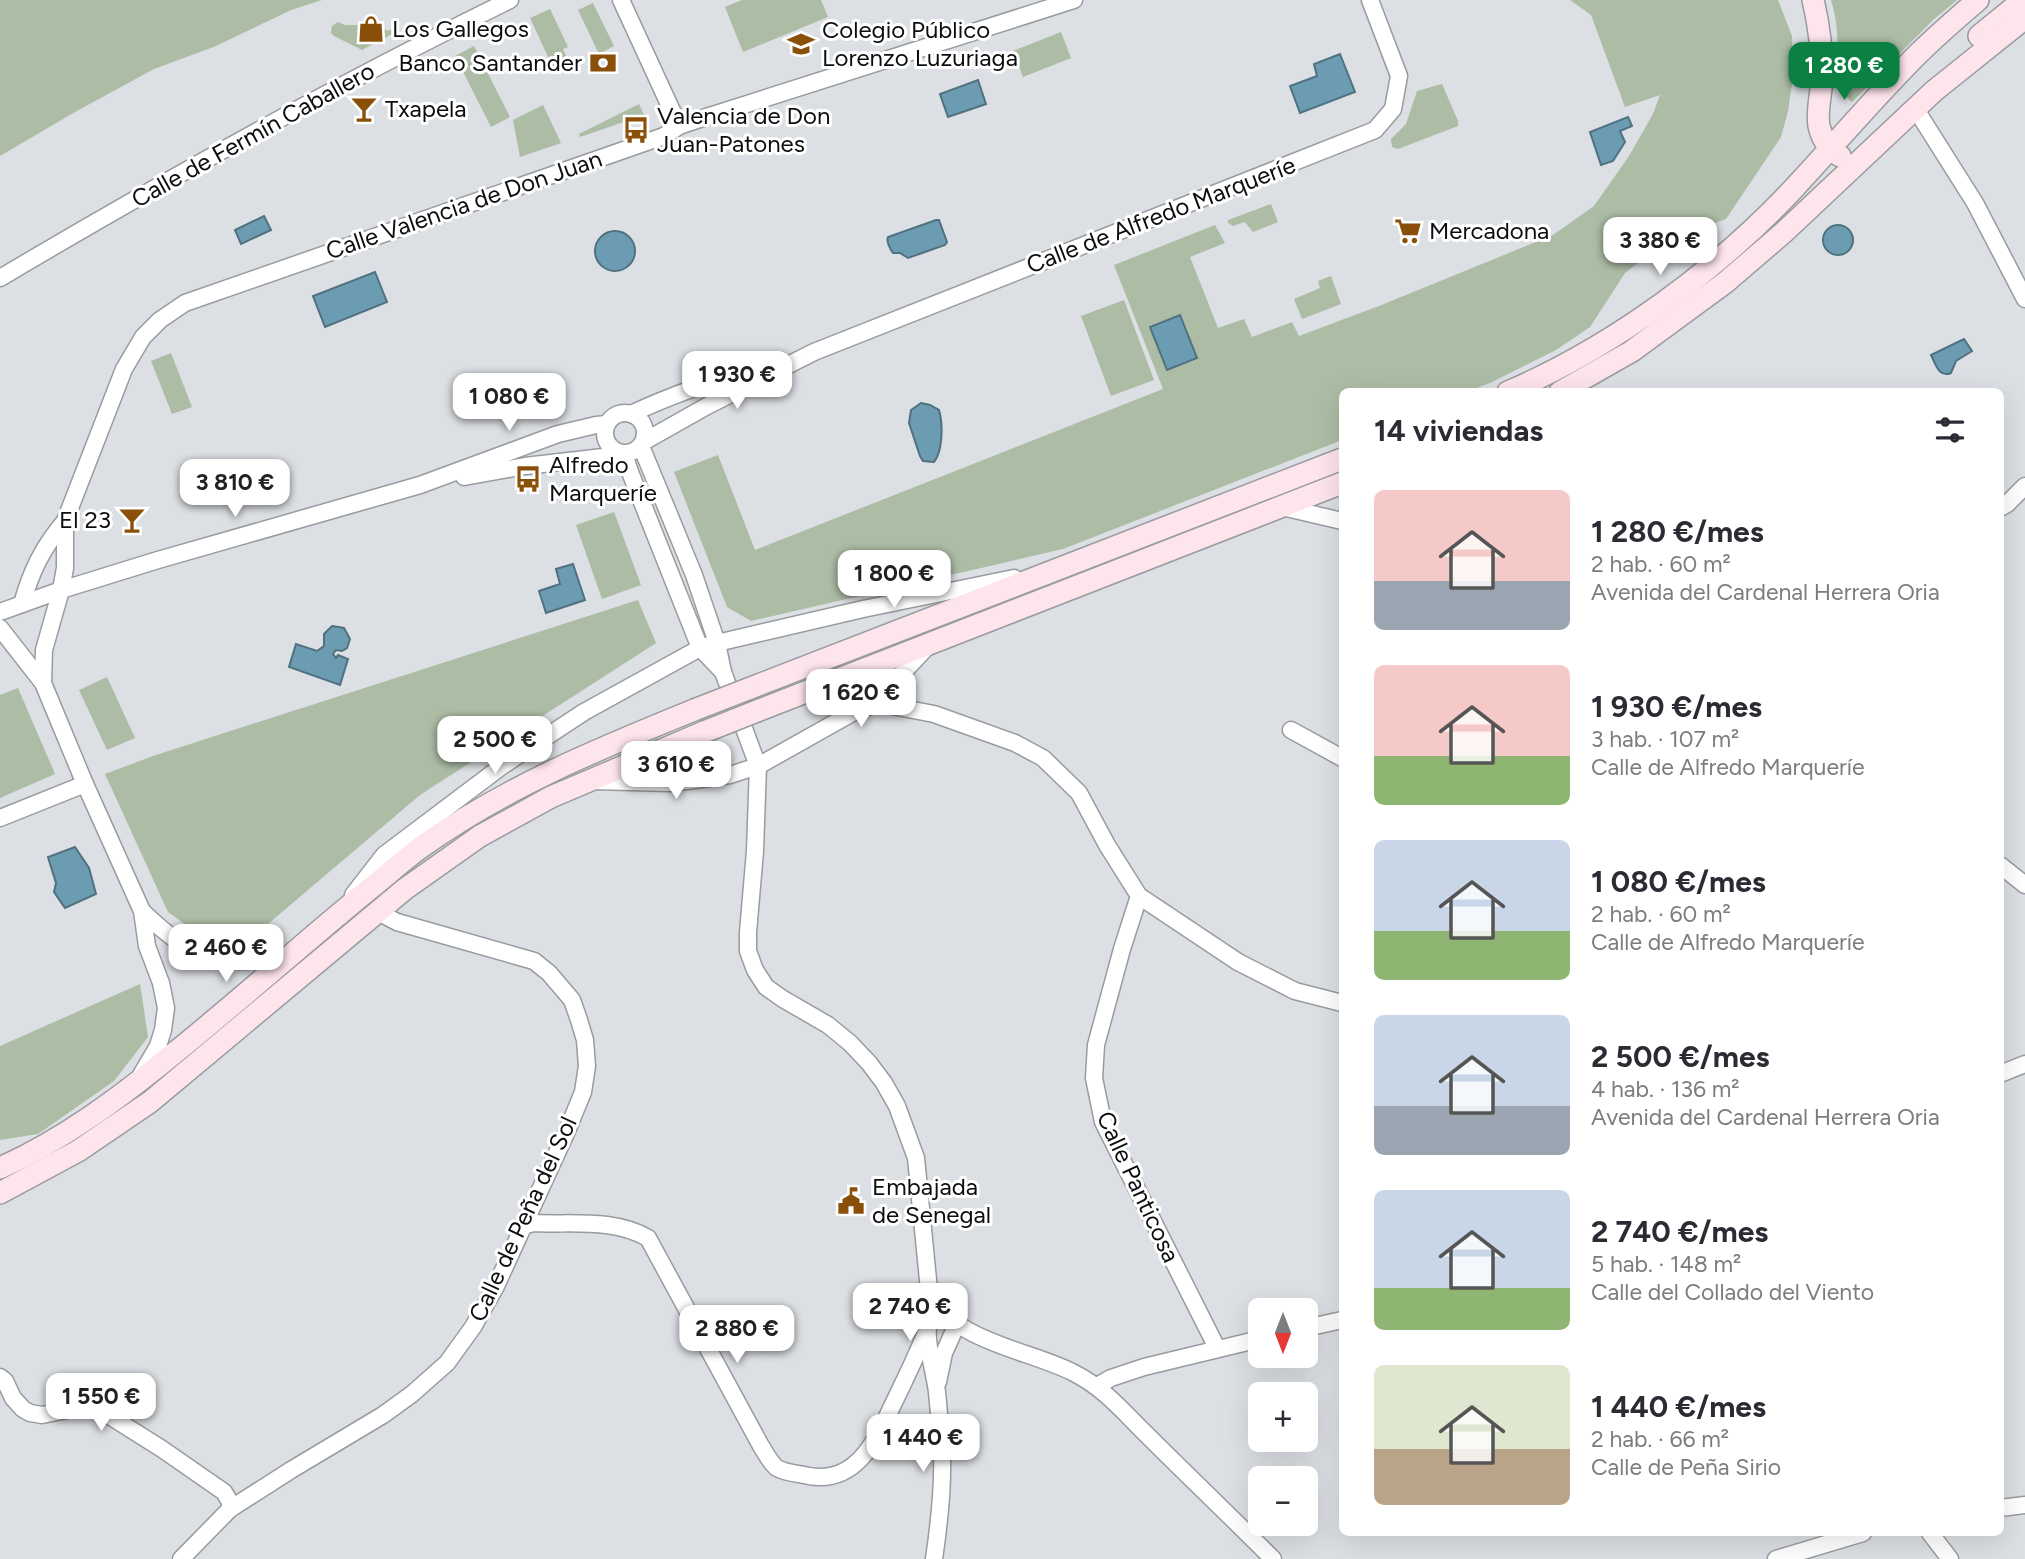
<!DOCTYPE html>
<html lang="es">
<head>
<meta charset="utf-8">
<style>
	:root { --surface:#fff; --page:#f2f2f3; --text:#2b2b33; --muted:#7c7c81; --accent:#0b8043 }
	body { margin:0; font-family:Figtree,sans-serif; background:var(--page); color:var(--text); height:100vh; display:flex; flex-direction:column; font-size:26px; white-space:nowrap }
	* { box-sizing:border-box; margin:0 }
	p { font-size:23px; color:var(--muted) }
	.icon { flex:none; width:38px; height:38px; fill:none; stroke:currentColor; stroke-width:2; stroke-linecap:round; stroke-linejoin:round }
	.map { position:relative; flex:1; overflow:hidden }
	.panel { position:absolute; left:1339px; top:388px; width:665px; height:1148px; display:flex; flex-direction:column; background:var(--surface); border-radius:10px; box-shadow:0 7px 28px #0002 }
	.panel>* { flex:none }
	.needle { width:46px; rotate:180deg }
	.buttons { position:absolute; left:1248px; top:1298px; display:grid; gap:14px }
	.buttons a { display:grid; place-items:center; width:70px; height:70px; border-radius:10px; background:var(--surface); box-shadow:0 7px 28px #0002; font-size:35px }
	.price { position:absolute; translate:-50% -60px; padding:0 16px; border-radius:14px; background:#fff; color:#222; font-size:23px; line-height:46px; filter:drop-shadow(0 2px 4px #0008) }
	.price::after { content:''; position:absolute; left:50%; top:42px; width:21px; height:16px; margin-left:-10px; background:inherit; clip-path:polygon(0 0,100% 0,50% 100%) }
	.price.active { background:var(--accent); color:#fff }
	ul { padding:0; list-style:none }
	li { display:flex; align-items:center; gap:21px; height:175px; padding:0 35px }
	li span { display:grid; place-items:center; flex:none; width:196px; height:140px; border-radius:10px; color:#555 }
	li>.icon { margin-inline-start:auto }
	span .icon { width:84px; height:84px; fill:#fffc; stroke-width:1 }
	li b { font-size:30px }
	h2 { display:flex; justify-content:space-between; align-items:center; height:84px; padding:0 35px; font-size:30px }
	.map>svg:first-child { display:block }
	.green { fill:#acbca5 }
	.water { fill:#6c9cb1; stroke:#4f7180; stroke-width:2 }
	.lines { fill:none; stroke-linecap:round; stroke-linejoin:round }
	.minor-casing { stroke:#989b9f; stroke-width:19 }
	.secondary-casing { stroke:#989b9f; stroke-width:24 }
	.minor { stroke:#fff; stroke-width:16 }
	.secondary { stroke:#fee4eb; stroke-width:21 }
	.secondary-bridge-casing { stroke:#989b9f; stroke-width:24; stroke-linecap:butt }
	.secondary-bridge { stroke:#fee4eb; stroke-width:21 }
	.labels { text-anchor:middle; stroke-width:6; stroke-linejoin:round; paint-order:stroke }
	.poi-label { font-size:24px; fill:#0c0d0e; stroke:#fff; text-anchor:start }
	.street-label { font-size:24px; fill:#0c0d0e; stroke:#fff }
</style>
</head>
<body>
<div class="map">
<svg width="2025" height="1559" viewBox="0 0 2025 1559">
	<rect width="100%" height="100%" fill="#dcdfe3"/>
	<g class="green">
		<path d="M0,0H322L291,10L216,46L154,69L75,112L0,156Z"/>
		<path d="M742,0H821L828,17L743,52L725,7Z"/>
		<path d="M1570,0H1778L1792,36L1793,77L1788,111L1781,137L1726,219L1668,240L1625,273L1590,327L1556,350L1490,383L1466,392H1342V440L1063,549L751,621L727,607L674,472L718,455L755,550L1163,389L1114,265L1215,225L1225,243L1190,257L1218,328L1244,319L1252,337L1292,322L1299,336L1379,306L1553,235L1594,206L1629,156L1653,114L1660,95L1625,107L1591,15Z"/>
		<path d="M1831,0H1957L1933,20L1852,102L1835,87C1838,58 1840,28 1831,0Z"/>
		<path d="M593,3L614,46L599,54L578,10Z"/>
		<path d="M550,9L568,47L563,49L571,67L556,74L530,18Z"/>
		<path d="M338,22L345,25H361L368,37L385,29L387,31L392,29L394,33L362,50L334,36L331,33L332,26Z"/>
		<path d="M1061,32L1071,58L1023,77L1013,51Z"/>
		<path d="M474,46L510,117L491,127L455,56Z"/>
		<path d="M1442,84L1458,121V126L1398,149L1392,147L1391,139L1406,124L1417,91Z"/>
		<path d="M639,104L644,115L580,137L579,134Z"/>
		<path d="M543,105L561,143L520,157L513,120Z"/>
		<path d="M1271,204L1278,222L1253,232L1245,222L1233,226L1228,223V220Z"/>
		<path d="M1331,276L1341,304L1302,319L1294,299L1320,288L1318,281Z"/>
		<path d="M1124,300L1154,380L1111,396L1081,316Z"/>
		<path d="M171,353L192,407L172,414L151,361Z"/>
		<path d="M614,512L641,585L602,599L576,525Z"/>
		<path d="M638,600L656,643L420,795L243,945L211,943L168,912L105,774L153,756Z"/>
		<path d="M107,677L135,738L107,750L79,690Z"/>
		<path d="M18,688L55,774L0,798V695Z"/>
		<path d="M140,984L148,1037L114,1081L38,1134L0,1140V1046Z"/>
	</g>
	<g class="water">
		<path d="M1340,54L1355,92L1300,113L1290,86L1317,76L1314,64Z"/>
		<path d="M978,80L986,104L948,117L940,94Z"/>
		<path d="M1628,117L1632,126L1620,131L1625,142L1613,161L1601,165L1590,132Z"/>
		<path d="M264,216L271,230L241,244L235,230Z"/>
		<path d="M936,220H939L947,242L945,245L908,258L900,253H893C890,249 886,241 888,237Z"/>
		<circle cx="1838" cy="240" r="15"/>
		<circle cx="615" cy="251" r="20"/>
		<path d="M375,272L387,302L325,327L313,296Z"/>
		<path d="M1180,315L1197,358L1167,370L1150,327Z"/>
		<path d="M1964,339L1972,351L1956,361L1951,373C1939,378 1936,365 1931,355Z"/>
		<path d="M921,403L930,405L939,410C943,424 943,451 934,462L923,461L920,456L909,423L911,410Z"/>
		<path d="M573,564L585,600L546,613L539,591L560,584L556,569Z"/>
		<path d="M332,626L344,628L350,639L347,648L342,651L336,650L333,654L336,658L338,655L348,659L340,685L289,667L296,644L317,651L324,646V634Z"/>
		<path d="M75,847L89,868L96,894L65,908L54,892L56,883L48,857Z"/>
	</g>
	<g class="lines">
		<defs>
			<g id="minor">
				<path d="M621,0L679,126"/>
				<path d="M1915,108L1975,203L2025,299"/>
				<path d="M0,278C167,179 336,85 510,0"/>
				<circle cx="625" cy="433" r="20"/>
				<path d="M631,414C680,391 729,375 781,361"/>
				<path d="M645,441L707,406L814,352L1375,130L1393,109L1399,76L1370,0"/>
				<path d="M641,446L694,575L717,643L723,672L758,766L755,851L748,932V951L755,970L766,987L783,999L828,1025L850,1043L869,1063L884,1083L897,1106L916,1158L929,1290C952,1343 1028,1349 1074,1373C1102,1387 1121,1409 1143,1431C1186,1474 1230,1516 1273,1559"/>
				<path d="M624,454L630,472L700,648L723,672"/>
				<path d="M464,477L525,466L603,457L617,452"/>
				<path d="M1282,507L1342,521"/>
				<path d="M2000,508L2007,504L2025,486"/>
				<path d="M22,604C31,571 43,547 65,521L124,369L143,337L160,320L185,303L664,136L679,126L703,118L1074,0"/>
				<path d="M0,612L61,590L158,560L420,485L558,434L596,425L607,424"/>
				<path d="M0,628L43,683L85,784L142,911L147,946L161,983L166,1008L163,1030L158,1046L141,1075"/>
				<path d="M43,683L44,650L61,590L65,568V521"/>
				<path d="M858,710L873,705H887L934,714L1015,743L1043,758L1079,793L1107,845L1139,896L1238,962L1295,991L1342,1003"/>
				<path d="M1291,730L1342,758"/>
				<path d="M591,781L672,783L730,775L758,766L870,703L897,679L926,648"/>
				<path d="M0,818L85,784"/>
				<path d="M2000,865L2025,885"/>
				<path d="M353,895L384,855L502,766L584,712L700,648L717,643L863,609L1014,578"/>
				<path d="M1139,896L1122,949L1096,1045L1094,1078L1103,1122L1217,1348"/>
				<path d="M142,911C194,961 218,967 289,957"/>
				<path d="M2000,1074L2025,1064"/>
				<path d="M522,1226L534,1223C572,1225 613,1218 648,1238L761,1446C765,1452 771,1464 777,1468C785,1473 800,1474 809,1476C860,1485 879,1433 897,1396C908,1373 919,1351 928,1327"/>
				<path d="M934,1302C920,1331 933,1362 937,1392C939,1413 941,1435 942,1457C943,1491 939,1525 934,1559"/>
				<path d="M1306,1328L1342,1320"/>
				<path d="M0,1377L5,1381L13,1398L23,1409L30,1413L42,1415L87,1406L105,1413L162,1449L224,1492L230,1502V1509"/>
				<path d="M938,1382L944,1353L957,1324"/>
				<path d="M1097,1386L1111,1378L1144,1367L1260,1339"/>
				<path d="M2000,1508L2025,1505"/>
				<path d="M1930,1533L1950,1559"/>
				<path d="M181,1559L230,1509L291,1470L383,1415L412,1394L447,1363L473,1327L496,1286L567,1131L583,1092L587,1066L585,1040L579,1020L572,1000L549,973L534,961L397,922L378,912"/>
				<path d="M1776,1559L1863,1533"/>
			</g>
			<g id="secondary">
				<path d="M1813,0C1819,25 1822,50 1822,76C1822,91 1816,112 1819,126C1822,139 1828,149 1840,156"/>
				<path d="M1979,36L2023,0"/>
				<path d="M1508,392C1613,347 1719,269 1796,186C1836,143 1874,98 1915,57C1935,37 1957,18 1978,0"/>
				<path d="M1560,392L1632,351L1726,282L1783,233L1934,91L2025,18"/>
				<path d="M748,689L1342,459"/>
				<path d="M757,711L1342,483"/>
				<path d="M0,1168C63,1140 119,1098 172,1055C238,1002 301,945 367,891C385,877 402,861 420,848C505,787 598,749 694,710"/>
				<path d="M0,1193L78,1151L150,1102L405,889L480,836L551,797L704,732"/>
			</g>
		</defs>
		<use href="#minor" class="minor-casing"/>
		<use href="#secondary" class="secondary-casing"/>
		<use href="#minor" class="minor"/>
		<use href="#secondary" class="secondary"/>
		<defs>
			<g id="secondary-bridge">
				<path d="M694,710L748,689"/>
				<path d="M704,732L757,711"/>
			</g>
		</defs>
		<use href="#secondary-bridge" class="secondary-bridge-casing"/>
		<use href="#secondary-bridge" class="secondary-bridge"/>
	</g>
	<defs>
		<symbol id="shop-bare" viewBox="-9 -9 18 18"><path d="M-5-2.5h2.3a2.7 3.5 0 0 1 5.4 0H5L5.5 6h-11ZM-1.5-2.5h3a1.5 2.3 0 0 0-3 0Z" fill="#8a5009" stroke="#fff" stroke-width="2.5" paint-order="stroke"/></symbol>
		<symbol id="school-bare" viewBox="-9 -9 18 18"><path d="M0-5L7-2L0 1L-7-2ZM-4 1L0 2.5L4 1V4Q0 6-4 4Z" fill="#8a5009" stroke="#fff" stroke-width="2.5" paint-order="stroke"/></symbol>
		<symbol id="bank-bare" viewBox="-9 -9 18 18"><path d="M-6-4H6V4H-6ZM0-2.3a2.3 2.3 0 1 0 0 4.6a2.3 2.3 0 1 0 0-4.6Z" fill="#8a5009" stroke="#fff" stroke-width="2.5" paint-order="stroke"/></symbol>
		<symbol id="bar-bare" viewBox="-9 -9 18 18"><path d="M-6-5H6L.8 .8V4.5H3.5V6h-7V4.5H-.8V.8Z" fill="#8a5009" stroke="#fff" stroke-width="2.5" paint-order="stroke"/></symbol>
		<symbol id="bus-bare" viewBox="-9 -9 18 18"><path d="M-5-6H5V4H4V6H2V4H-2V6H-4V4H-5ZM-3.5-4V0h7V-4ZM-3.5 1.2v1.5H-2V1.2ZM2 1.2v1.5H3.5V1.2Z" fill="#8a5009" stroke="#fff" stroke-width="2.5" paint-order="stroke"/></symbol>
		<symbol id="supermarket-bare" viewBox="-9 -9 18 18"><path d="M-6-5.5h2.5l.6 2H6L4.5 2H-2.5L-4.4-4H-6ZM-1.5 3.2a1.3 1.3 0 1 0 .1 0ZM3 3.2a1.3 1.3 0 1 0 .1 0Z" fill="#8a5009" stroke="#fff" stroke-width="2.5" paint-order="stroke"/></symbol>
		<symbol id="civic-bare" viewBox="-9 -9 18 18"><path d="M-.6-6.5H3V-4.5H.6V-3L4-1V1h2V6H-6V1h2V-1L-.6-3ZM-1.2 2.5V6h2.4V2.5Z" fill="#8a5009" stroke="#fff" stroke-width="2.5" paint-order="stroke"/></symbol>
	</defs>
	<g fill-rule="evenodd">
		<use href="#shop-bare" x="352" y="10" width="38" height="38"/>
		<use href="#school-bare" x="782" y="25" width="38" height="38"/>
		<use href="#bank-bare" x="584" y="44" width="38" height="38"/>
		<use href="#bar-bare" x="345" y="90" width="38" height="38"/>
		<use href="#bus-bare" x="617" y="111" width="38" height="38"/>
		<use href="#supermarket-bare" x="1389" y="212" width="38" height="38"/>
		<use href="#bus-bare" x="509" y="460" width="38" height="38"/>
		<use href="#bar-bare" x="113" y="501" width="38" height="38"/>
		<use href="#civic-bare" x="832" y="1182" width="38" height="38"/>
	</g>
	<g class="labels">
		<g class="poi-label">
			<text x="392" y="37">Los Gallegos</text>
			<text x="822" y="38">Colegio Público<tspan x="822" dy="28">Lorenzo Luzuriaga</tspan></text>
			<text x="582" y="71" text-anchor="end">Banco Santander</text>
			<text x="385" y="117">Txapela</text>
			<text x="657" y="124">Valencia de Don<tspan x="657" dy="28">Juan-Patones</tspan></text>
			<text x="1429" y="239">Mercadona</text>
			<text x="549" y="473">Alfredo<tspan x="549" dy="28">Marqueríe</tspan></text>
			<text x="111" y="528" text-anchor="end">El 23</text>
			<text x="872" y="1195">Embajada<tspan x="872" dy="28">de Senegal</tspan></text>
		</g>
		<g class="street-label">
			<text transform="translate(253 135) rotate(-29)" y="8">Calle de Fermín Caballero</text>
			<text transform="translate(464 205) rotate(-19)" y="8">Calle Valencia de Don Juan</text>
			<text transform="translate(1161 215) rotate(-21)" y="8">Calle de Alfredo Marqueríe</text>
			<text transform="translate(1138 1187) rotate(65)" y="8">Calle Panticosa</text>
			<text transform="translate(523 1219) rotate(-65)" y="8">Calle de Peña del Sol</text>
		</g>
	</g>
</svg>
<div class="buttons">
<a><svg class="needle" viewBox="-14 -14 28 28"><path d="M0-13l5 13h-10z" fill="#e53935"/><path d="M0 13l5-13h-10z" fill="#7c7c81"/></svg></a>
<a>+</a>
<a>−</a>
</div>
<b class="price active" style="left:1844px;top:102px">1 280 €</b>
<b class="price" style="left:1660px;top:277px">3 380 €</b>
<b class="price" style="left:737px;top:411px">1 930 €</b>
<b class="price" style="left:509px;top:433px">1 080 €</b>
<b class="price" style="left:235px;top:519px">3 810 €</b>
<b class="price" style="left:894px;top:610px">1 800 €</b>
<b class="price" style="left:861px;top:729px">1 620 €</b>
<b class="price" style="left:495px;top:776px">2 500 €</b>
<b class="price" style="left:676px;top:801px">3 610 €</b>
<b class="price" style="left:226px;top:984px">2 460 €</b>
<b class="price" style="left:910px;top:1343px">2 740 €</b>
<b class="price" style="left:737px;top:1365px">2 880 €</b>
<b class="price" style="left:101px;top:1433px">1 550 €</b>
<b class="price" style="left:923px;top:1474px">1 440 €</b>
<section class="panel">
<h2>14 viviendas<svg class="icon" aria-label="filters" viewBox="0 0 24 24"><path d="M4 7h16M4 17h16"/><circle cx="9" cy="7" r="2"/><circle cx="15" cy="17" r="2"/></svg></h2>
<ul>
<li><span style="background:linear-gradient(#f6c9c9 65%,#9aa5b1 0)"><svg class="icon" aria-label="home" viewBox="0 0 24 24"><path d="M3 11l9-7 9 7M6 9v11h12V9"/></svg></span><div><b>1 280 €/mes</b><p>2 hab. · 60 m²</p><p>Avenida del Cardenal Herrera Oria</p></div></li>
<li><span style="background:linear-gradient(#f6c9c9 65%,#8fb573 0)"><svg class="icon" aria-label="home" viewBox="0 0 24 24"><path d="M3 11l9-7 9 7M6 9v11h12V9"/></svg></span><div><b>1 930 €/mes</b><p>3 hab. · 107 m²</p><p>Calle de Alfredo Marqueríe</p></div></li>
<li><span style="background:linear-gradient(#c9d6e8 65%,#8fb573 0)"><svg class="icon" aria-label="home" viewBox="0 0 24 24"><path d="M3 11l9-7 9 7M6 9v11h12V9"/></svg></span><div><b>1 080 €/mes</b><p>2 hab. · 60 m²</p><p>Calle de Alfredo Marqueríe</p></div></li>
<li><span style="background:linear-gradient(#c9d6e8 65%,#9aa5b1 0)"><svg class="icon" aria-label="home" viewBox="0 0 24 24"><path d="M3 11l9-7 9 7M6 9v11h12V9"/></svg></span><div><b>2 500 €/mes</b><p>4 hab. · 136 m²</p><p>Avenida del Cardenal Herrera Oria</p></div></li>
<li><span style="background:linear-gradient(#c9d6e8 70%,#8fb573 0)"><svg class="icon" aria-label="home" viewBox="0 0 24 24"><path d="M3 11l9-7 9 7M6 9v11h12V9"/></svg></span><div><b>2 740 €/mes</b><p>5 hab. · 148 m²</p><p>Calle del Collado del Viento</p></div></li>
<li><span style="background:linear-gradient(#dfe7d0 60%,#b9a48a 0)"><svg class="icon" aria-label="home" viewBox="0 0 24 24"><path d="M3 11l9-7 9 7M6 9v11h12V9"/></svg></span><div><b>1 440 €/mes</b><p>2 hab. · 66 m²</p><p>Calle de Peña Sirio</p></div></li>
</ul>
</section>
</div>
</body>
</html>
